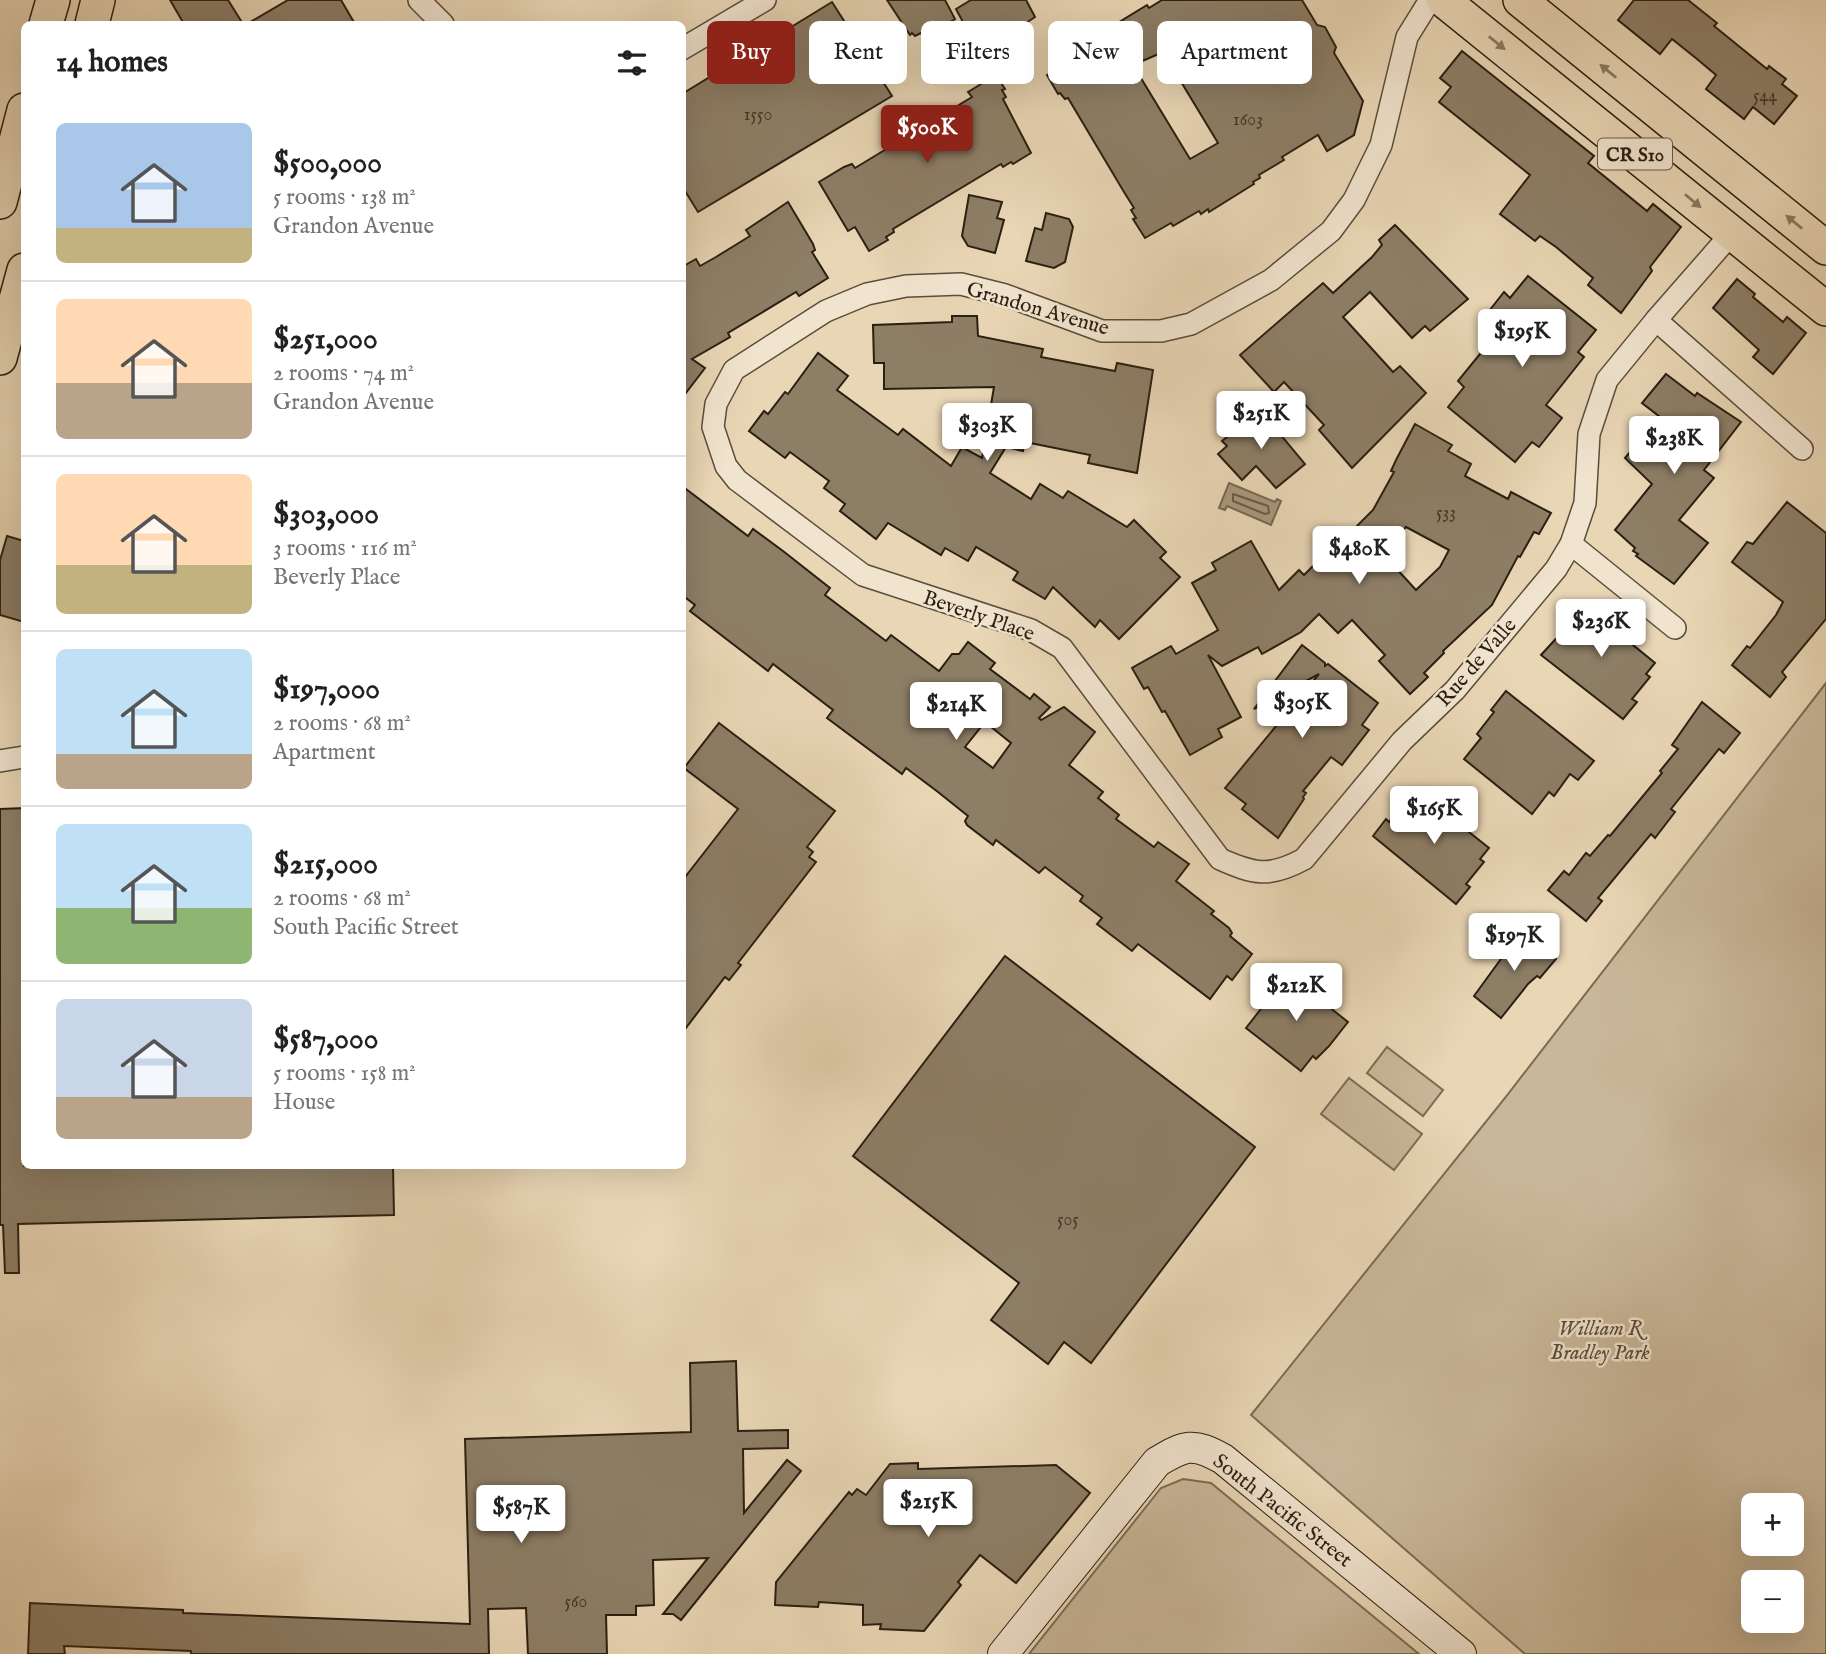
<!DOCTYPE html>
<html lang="en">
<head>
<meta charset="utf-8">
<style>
	:root { --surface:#fff; --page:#f2f2f2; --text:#202124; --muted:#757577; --line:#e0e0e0; --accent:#8f2418 }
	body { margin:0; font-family:"IM FELL English",serif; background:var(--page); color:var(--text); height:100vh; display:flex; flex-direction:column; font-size:26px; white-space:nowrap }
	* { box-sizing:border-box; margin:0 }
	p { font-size:23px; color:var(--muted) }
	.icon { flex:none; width:38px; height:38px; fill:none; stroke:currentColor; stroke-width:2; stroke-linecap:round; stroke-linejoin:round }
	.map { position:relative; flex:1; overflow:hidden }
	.sheet { position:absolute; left:21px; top:21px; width:665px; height:1148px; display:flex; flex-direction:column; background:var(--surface); border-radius:10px; box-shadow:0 7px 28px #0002 }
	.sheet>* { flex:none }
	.guide { position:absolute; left:707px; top:21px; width:665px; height:63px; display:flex; gap:14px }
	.controls { position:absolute; left:1741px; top:1493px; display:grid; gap:14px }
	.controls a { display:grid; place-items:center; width:63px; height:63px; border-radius:10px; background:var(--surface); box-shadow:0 7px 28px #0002; font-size:35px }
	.price { position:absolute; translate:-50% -60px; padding:0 16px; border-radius:7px; background:#fff; color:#222; font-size:23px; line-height:46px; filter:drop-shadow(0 2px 4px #0008) }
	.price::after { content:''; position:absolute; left:50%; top:42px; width:21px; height:16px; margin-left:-10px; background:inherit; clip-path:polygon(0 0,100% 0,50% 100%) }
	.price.on { background:var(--accent); color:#fff }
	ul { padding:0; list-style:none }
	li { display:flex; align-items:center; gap:21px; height:175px; padding:0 35px }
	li+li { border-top:2px solid var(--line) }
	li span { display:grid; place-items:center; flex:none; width:196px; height:140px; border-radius:10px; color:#555 }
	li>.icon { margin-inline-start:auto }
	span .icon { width:84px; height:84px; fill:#fffc; stroke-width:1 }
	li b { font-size:30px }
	h2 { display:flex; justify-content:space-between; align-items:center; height:84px; padding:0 35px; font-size:30px }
	.chip { padding:0 24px; border-radius:10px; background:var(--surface); box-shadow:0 7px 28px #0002; font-size:24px; line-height:63px }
	.chip.on { background:var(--accent); color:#fff }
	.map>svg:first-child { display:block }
	.green { fill:#c9b799; stroke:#7a6b55; stroke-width:2; fill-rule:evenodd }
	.water { fill:#a8987d; stroke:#766852; stroke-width:2 }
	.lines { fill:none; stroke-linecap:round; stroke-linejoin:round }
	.shore { stroke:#695c47; stroke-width:2 }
	.building { fill:#8d7e66; stroke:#2a1f11; stroke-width:2; fill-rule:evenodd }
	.street-casing { stroke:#5a4d3a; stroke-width:24 }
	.secondary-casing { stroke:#2a1f11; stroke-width:32 }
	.primary-casing { stroke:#2a1f11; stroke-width:36 }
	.street { stroke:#f1e4cf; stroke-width:21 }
	.secondary { stroke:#f1e4cf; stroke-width:30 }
	.primary { stroke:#e9d6b5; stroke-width:33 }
	.oneway { fill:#8a7a63 }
	.labels { text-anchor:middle; stroke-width:5; stroke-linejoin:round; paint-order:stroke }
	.number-label { font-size:18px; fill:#433726 }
	.shield { fill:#f1e4cf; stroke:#665a4a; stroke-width:2 }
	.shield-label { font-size:19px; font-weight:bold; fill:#2a1f11 }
	.street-label { font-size:21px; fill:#2a1f11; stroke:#f1e4cf }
	.park-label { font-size:21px; font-style:italic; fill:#5a4d3a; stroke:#f1e4cf }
</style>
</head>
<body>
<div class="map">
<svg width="1826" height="1654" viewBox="0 0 1826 1654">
	<rect width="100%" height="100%" fill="#e9d6b5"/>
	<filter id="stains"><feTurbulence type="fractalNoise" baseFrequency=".00286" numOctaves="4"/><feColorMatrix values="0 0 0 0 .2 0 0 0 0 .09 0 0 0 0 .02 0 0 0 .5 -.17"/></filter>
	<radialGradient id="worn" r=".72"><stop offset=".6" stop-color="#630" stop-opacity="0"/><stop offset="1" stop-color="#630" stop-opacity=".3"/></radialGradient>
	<g class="green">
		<path d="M1826,683V1654H1525L1251,1415L1508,1094ZM1754,1505H1792V1544H1754ZM1754,1582H1792V1620H1754Z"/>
		<path d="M1387,1047L1443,1090L1423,1116L1367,1073Z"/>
		<path d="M1349,1078L1422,1134L1394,1170L1321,1114Z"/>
		<path d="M1183,1479L1211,1483L1419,1654H1029L1161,1488Z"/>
	</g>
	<path class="water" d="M1229,483L1275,502L1277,499L1281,501L1271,525L1227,506L1225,510L1219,508Z"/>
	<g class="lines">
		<path class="shore" d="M1233,494L1268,506L1269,513L1265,514L1233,501Z"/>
	</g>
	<g class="building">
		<path d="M170,0H228L243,24H184Z"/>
		<path d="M288,0H341L355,24H247Z"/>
		<path d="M887,0H945L955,19L929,34L927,30L915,36L912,33L910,35Z"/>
		<path d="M971,0H1026L1035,17L1002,39L999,34L984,44L976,32L970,35L956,9Z"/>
		<path d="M1162,0H1302L1317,25L1325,27L1336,47L1334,53L1363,101L1354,135L1327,151L1318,135L1282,157L1284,160L1259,175L1260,178L1253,182L1254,184L1209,212L1208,209L1201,214L1199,211L1173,226L1171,223L1145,238L1133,219L1136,218L1131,210L1134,208L1124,192L1068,98L1065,99L1060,93L1058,94L1047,75L1073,60L1071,57L1098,40L1105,34L1103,32L1147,5L1149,8ZM1163,52L1218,143L1190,159L1133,65Z"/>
		<path d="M1634,0H1688L1717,23L1714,26L1767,69L1769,66L1786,79L1782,84L1797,96L1774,124L1753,107L1744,119L1706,89L1716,75L1697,59L1672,39L1660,54L1618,20Z"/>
		<path d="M832,2L892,96L698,212L682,186V94Z"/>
		<path d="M1462,51L1594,156L1588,163L1647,211L1653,204L1681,227L1650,267L1652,271L1621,313L1588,285L1593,278L1556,247L1540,236L1535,241L1500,214L1530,175L1439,102L1451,87L1440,78Z"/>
		<path d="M996,75L1005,89L1002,90L1006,97L1003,99L1031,153L1013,164L1011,162L1003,167L1001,164L893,229L894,232L886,237L888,240L869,251L855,227L848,231L819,182L844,167L852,164L855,168L972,97L968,92Z"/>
		<path d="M969,195L1002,202L997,218L1004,220L995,253L968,246L962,236Z"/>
		<path d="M788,202L813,244L815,250L812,252L828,278L799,296L796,292L728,333L730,337L692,359L705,368L682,398V267L696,259L700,266L716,257L750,236L746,230Z"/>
		<path d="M1046,213L1069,219L1073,227L1065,262L1054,268L1026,261L1035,228L1042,230Z"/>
		<path d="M1395,225L1468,299L1430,331L1425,326L1412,338L1370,292L1343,317L1393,372L1400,366L1426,393L1352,468L1319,430L1324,425L1284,382L1274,392L1240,355L1323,283L1333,293L1372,257L1382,245L1379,240Z"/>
		<path d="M1528,276L1596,330L1578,352L1584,357L1546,405L1562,418L1539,447L1532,442L1515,462L1448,407L1464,387L1458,381L1497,333L1482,320L1504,292L1510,298Z"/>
		<path d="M1737,279L1755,294L1753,297L1783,322L1787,317L1806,333L1773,374L1753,357L1759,350L1713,308Z"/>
		<path d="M952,316H977L978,336L1043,349L1041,357L1115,371L1117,363L1153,370L1137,473L1088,463L1090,455L1025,442L1023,451L1006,447L990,473L1031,499L1040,484L1063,498L1068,491L1127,527L1134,520L1166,552L1160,558L1180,577L1119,639L1100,620L1095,627L1053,587L1045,599L1013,580L1018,572L976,547L968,561L945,548L941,555L888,523L876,539L840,511L845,504L824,488L829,481L790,452L785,458L749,431L764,411L768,414L785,392L788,394L818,353L848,376L837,390L898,435L903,429L951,466L962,447L982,458L994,387L884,389V363H874L873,325L952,322Z"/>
		<path d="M1666,374L1695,396L1697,393L1741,422L1704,470L1714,478L1679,520L1708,543L1674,584L1636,556L1638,554L1633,551L1635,548L1615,530L1652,484L1625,458L1660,417L1642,403Z"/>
		<path d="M1260,410L1305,464L1276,488L1256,466L1242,480L1218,454L1227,446L1222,441Z"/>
		<path d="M1415,424L1452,445L1448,451L1471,464L1465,476L1508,499L1511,492L1551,513L1539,534L1534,532L1520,557L1518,556L1492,605L1443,651L1444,653L1424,673L1428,677L1410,694L1379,661L1385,655L1352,620L1338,633L1319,614L1301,632L1262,654L1258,647L1222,666L1208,655L1241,717L1218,729L1222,737L1190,755L1165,711L1162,712L1148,687L1144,689L1132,668L1171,646L1176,654L1218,630L1192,583L1216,570L1212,563L1251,541L1279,590L1299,570L1304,575L1324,555L1326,557L1373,510L1394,472L1391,471L1396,460ZM1406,527L1449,550L1440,567L1416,590L1382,553Z"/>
		<path d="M682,486L748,536L753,529L783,551L830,588L825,595L886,641L891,635L939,671L952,654H959L968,642L995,663L990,669L1030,699L1034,694L1050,707L1039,718L1041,720L1064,707L1095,732L1069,765L1103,792L1098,798L1119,815L1116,819L1154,847L1158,842L1189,864L1176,881L1214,911L1211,914L1229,928L1232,933L1230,936L1252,954L1232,980L1227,976L1210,999L1138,944L1132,951L1097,924L1102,918L1080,901L1083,896L1045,867L1039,873L996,840L993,845L967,825L965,821L968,816L938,792L906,768L902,774L827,718L833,710L773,664L768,671L690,611L695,605L682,595ZM985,722L1011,743L993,768L965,747Z"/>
		<path d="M1787,502L1826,533V619L1782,672L1786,677L1770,697L1732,665L1747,646L1750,648L1776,615L1783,602L1732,562L1747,542L1753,544Z"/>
		<path d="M7,536L24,541V622L0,615V560Z"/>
		<path d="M1597,600L1625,620L1616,631L1655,663L1646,674L1650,677L1632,699L1637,702L1623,719L1541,655L1575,618L1580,620Z"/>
		<path d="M1302,645L1325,663V666L1328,664L1378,703L1362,725L1369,730L1342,765L1331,757L1303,791L1306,793L1303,797L1304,799L1278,838L1242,809L1246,804L1225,788L1319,674L1254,709Z"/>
		<path d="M1506,691L1594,761L1578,780L1570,774L1554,796L1549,792L1532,814L1464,759L1481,738L1477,734L1494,712L1491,710Z"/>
		<path d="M1702,702L1740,733L1724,753L1719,749L1671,809L1675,812L1655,838L1651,834L1598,898L1602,901L1586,921L1548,890L1564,871L1569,875L1586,853L1590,856L1608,835L1610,836L1662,773L1660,771L1678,749L1672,745Z"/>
		<path d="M719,723L835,811L807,847L813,852L809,857L816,862L738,963L741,965L729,980L725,977L682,1033V881L738,809L684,768Z"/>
		<path d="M1421,794L1489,848L1480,859L1484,862L1466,884L1470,887L1456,904L1373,836L1386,819L1389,822L1410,798L1415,802Z"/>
		<path d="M24,808V1166H393L394,1215L18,1224L19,1273H5L3,1225H0V809Z"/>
		<path d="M1517,928L1556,959L1540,978L1537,976L1528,984L1501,1018L1474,996L1506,952L1501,948Z"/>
		<path d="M1005,956L1255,1147L1091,1363L1064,1342L1048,1364L991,1320L1019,1283L853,1156Z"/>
		<path d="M1279,975L1302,993L1309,991L1348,1022L1329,1046L1316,1059L1313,1056L1301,1071L1246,1028L1264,1005L1259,1001Z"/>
		<path d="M736,1361L738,1431L788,1430V1448L743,1449L744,1513L787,1460L801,1471L681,1620L673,1614H663L708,1558L653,1560L654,1605L636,1606V1615H606L607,1654H528L526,1608L488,1609L489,1654H191V1651L64,1646L65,1654H28L30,1603L183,1610V1613L470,1624L465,1439L691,1432L690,1363Z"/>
		<path d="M918,1463V1469L1056,1465L1090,1493L1016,1583L980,1555L958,1582L961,1585L924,1631L880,1629L881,1624L863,1625V1605L819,1602L818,1607L775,1605L776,1582L849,1492L852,1495L857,1489L866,1495L890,1464Z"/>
	</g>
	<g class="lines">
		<defs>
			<g id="street">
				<path d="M419,0L443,24"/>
				<path d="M1430,0L1407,37L1381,145L1354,200L1331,231L1271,280L1191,324L1161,331H1102L1005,295L961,284L906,286L867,294L826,311L734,370L716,404L713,427L726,466L737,480L863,575L1031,630L1062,648L1220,859C1254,874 1269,878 1304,859L1402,741L1455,690L1556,569L1571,544L1585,503L1589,434L1607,380L1656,320L1732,233"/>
				<path d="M682,49L765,0"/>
				<path d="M1656,320L1802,449"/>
				<path d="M1571,544L1675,628"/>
				<path d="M0,761L24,757"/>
			</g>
			<path id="secondary" d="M1003,1654L1157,1462C1185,1445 1193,1442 1223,1459L1461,1654"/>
			<g id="primary">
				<path d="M1443,0L1826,309"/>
				<path d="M1520,0L1826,248"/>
				<path d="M46,24L53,0"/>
				<path d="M92,24L98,0"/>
				<path d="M0,202L24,110"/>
				<path d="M0,358L24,270"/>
			</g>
		</defs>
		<use href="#street" class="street-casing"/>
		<use href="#secondary" class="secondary-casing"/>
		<use href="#primary" class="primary-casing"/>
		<use href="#street" class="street"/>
		<use href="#secondary" class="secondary"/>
		<use href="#primary" class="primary"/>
	</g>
	<defs><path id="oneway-solid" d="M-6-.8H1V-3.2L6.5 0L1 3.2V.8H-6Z" transform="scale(1.75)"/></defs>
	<g class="oneway">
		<use href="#oneway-solid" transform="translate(1497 43) rotate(39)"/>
		<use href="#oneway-solid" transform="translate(1608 71) rotate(-141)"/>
		<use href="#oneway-solid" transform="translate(1693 201) rotate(40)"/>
		<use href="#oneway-solid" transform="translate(1794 222) rotate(-141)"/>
	</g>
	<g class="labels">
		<g class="number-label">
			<text x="1765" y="101">544</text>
			<text x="758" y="120">1550</text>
			<text x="1248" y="125">1603</text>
			<text x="1446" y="518">533</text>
			<text x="1068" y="1225">505</text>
			<text x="576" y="1607">560</text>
		</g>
		<rect class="shield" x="1598" y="138.5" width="74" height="31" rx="5"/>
		<g class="shield-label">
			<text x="1635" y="161">CR S10</text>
		</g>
		<g class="street-label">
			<text transform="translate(1038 308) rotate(16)" y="7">Grandon Avenue</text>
			<text transform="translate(979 615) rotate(19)" y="7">Beverly Place</text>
			<text transform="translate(1476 662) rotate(-49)" y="7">Rue de Valle</text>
			<text transform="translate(1283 1510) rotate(38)" y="7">South Pacific Street</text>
		</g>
		<g class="park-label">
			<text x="1600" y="1335">William R<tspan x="1600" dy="24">Bradley Park</tspan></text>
		</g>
	</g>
	<rect width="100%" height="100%" filter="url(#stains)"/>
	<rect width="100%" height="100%" fill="url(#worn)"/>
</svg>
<div class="controls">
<a>+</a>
<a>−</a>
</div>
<b class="price on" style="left:927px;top:165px">$500K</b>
<b class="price" style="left:1522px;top:369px">$195K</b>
<b class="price" style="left:1261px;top:451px">$251K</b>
<b class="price" style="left:987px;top:463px">$303K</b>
<b class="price" style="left:1674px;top:476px">$238K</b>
<b class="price" style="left:1359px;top:586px">$480K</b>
<b class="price" style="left:1601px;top:659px">$236K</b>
<b class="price" style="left:1302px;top:740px">$305K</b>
<b class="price" style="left:956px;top:742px">$214K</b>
<b class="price" style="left:1434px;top:846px">$165K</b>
<b class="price" style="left:1514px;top:973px">$197K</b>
<b class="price" style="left:1296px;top:1023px">$212K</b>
<b class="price" style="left:928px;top:1539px">$215K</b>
<b class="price" style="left:521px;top:1545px">$587K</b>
<div class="guide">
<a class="chip on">Buy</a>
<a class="chip">Rent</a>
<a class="chip">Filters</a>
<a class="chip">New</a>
<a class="chip">Apartment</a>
</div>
<section class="sheet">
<h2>14 homes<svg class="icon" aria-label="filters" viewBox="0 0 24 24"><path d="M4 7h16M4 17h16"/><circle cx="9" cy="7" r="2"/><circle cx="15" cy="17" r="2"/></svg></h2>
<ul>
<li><span style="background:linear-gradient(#a9c7e8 75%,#c2b280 0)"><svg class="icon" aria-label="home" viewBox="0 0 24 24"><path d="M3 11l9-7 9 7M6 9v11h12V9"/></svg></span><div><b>$500,000</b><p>5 rooms · 138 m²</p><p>Grandon Avenue</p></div></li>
<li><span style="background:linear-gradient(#ffd9b3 60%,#b9a48a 0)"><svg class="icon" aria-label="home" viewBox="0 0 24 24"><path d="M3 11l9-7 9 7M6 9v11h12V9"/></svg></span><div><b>$251,000</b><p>2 rooms · 74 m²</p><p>Grandon Avenue</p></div></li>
<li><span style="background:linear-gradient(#ffd9b3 65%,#c2b280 0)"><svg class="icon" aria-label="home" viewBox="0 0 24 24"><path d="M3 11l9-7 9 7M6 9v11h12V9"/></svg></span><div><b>$303,000</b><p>3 rooms · 116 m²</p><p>Beverly Place</p></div></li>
<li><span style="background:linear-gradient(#bfe0f5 75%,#b9a48a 0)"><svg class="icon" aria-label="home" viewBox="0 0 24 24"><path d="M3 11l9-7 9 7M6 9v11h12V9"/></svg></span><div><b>$197,000</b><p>2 rooms · 68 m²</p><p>Apartment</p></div></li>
<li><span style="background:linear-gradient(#bfe0f5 60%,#8fb573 0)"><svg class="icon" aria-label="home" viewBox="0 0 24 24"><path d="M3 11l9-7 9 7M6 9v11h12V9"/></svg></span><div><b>$215,000</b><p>2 rooms · 68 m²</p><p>South Pacific Street</p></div></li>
<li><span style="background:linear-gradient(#c9d6e8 70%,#b9a48a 0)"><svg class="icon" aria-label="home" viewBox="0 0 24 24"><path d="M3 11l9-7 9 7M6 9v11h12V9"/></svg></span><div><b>$587,000</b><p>5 rooms · 158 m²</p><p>House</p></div></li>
</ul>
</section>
</div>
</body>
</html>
